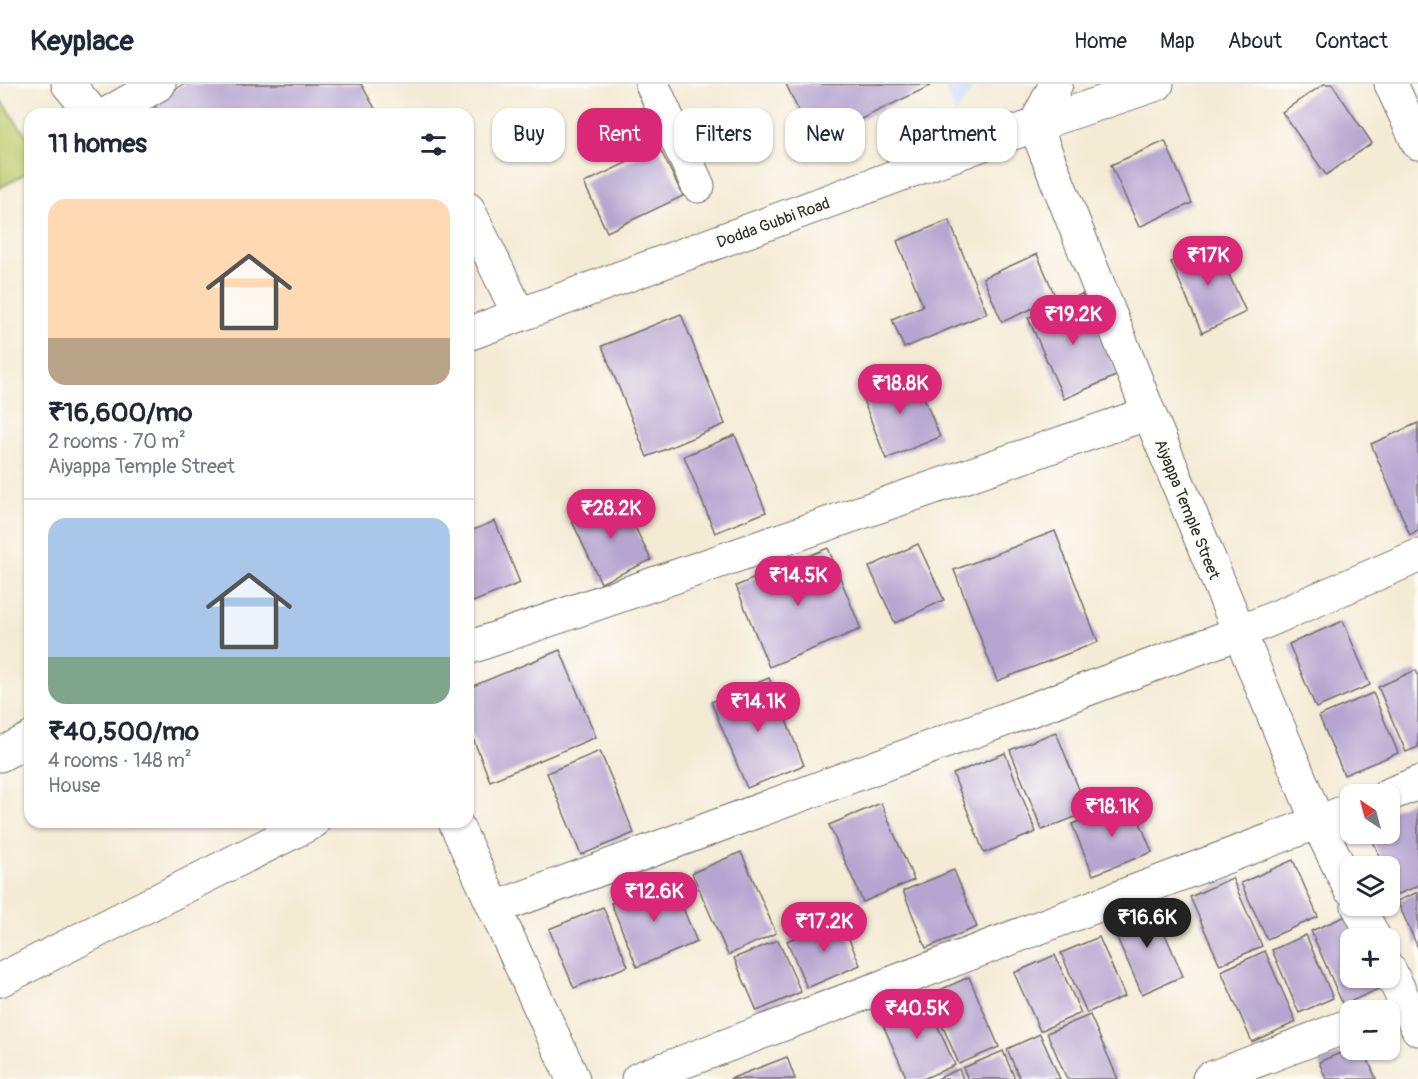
<!DOCTYPE html>
<html lang="en">
<head>
<meta charset="utf-8">
<style>
	:root { --surface:#fff; --page:#f6f6f7; --text:#1f2937; --muted:#747a83; --line:#e0e1e3; --accent:#db2777 }
	body { margin:0; font-family:Pangolin,sans-serif; background:var(--page); color:var(--text); height:100vh; display:flex; flex-direction:column; font-size:22px; white-space:nowrap }
	* { box-sizing:border-box; margin:0 }
	p { font-size:20px; color:var(--muted) }
	.icon { flex:none; width:33px; height:33px; fill:none; stroke:currentColor; stroke-width:2; stroke-linecap:round; stroke-linejoin:round }
	.map { position:relative; flex:1; overflow:hidden }
	.details { position:absolute; left:24px; top:24px; width:450px; height:720px; display:flex; flex-direction:column; background:var(--surface); border-radius:18px; box-shadow:0 2px 4px #0004 }
	.details>* { flex:none }
	.top-card { position:absolute; left:492px; top:24px; width:570px; height:54px; display:flex; gap:12px }
	.needle { width:39px; rotate:324deg }
	.buttons { position:absolute; left:1340px; top:700px; display:grid; gap:12px }
	.buttons a { display:grid; place-items:center; width:60px; height:60px; border-radius:12px; background:var(--surface); box-shadow:0 2px 4px #0004; font-size:30px }
	.price { position:absolute; translate:-50% -51px; padding:0 14px; border-radius:21px; background:var(--accent); color:#fff; font-size:20px; line-height:39px; filter:drop-shadow(0 2px 3px #0008) }
	.price::after { content:''; position:absolute; left:50%; top:36px; width:18px; height:14px; margin-left:-9px; background:inherit; clip-path:polygon(0 0,100% 0,50% 100%) }
	.price.selected { background:#222; color:#fff }
	ul { padding:0; list-style:none }
	li { display:grid; align-content:center; gap:12px; height:318px; padding:0 24px }
	li+li { border-top:2px solid var(--line) }
	li span { display:grid; place-items:center; height:186px; border-radius:18px; color:#555 }
	li>.icon { margin-inline-start:auto }
	span .icon { width:108px; height:108px; fill:#fffc; stroke-width:1 }
	li b { font-size:26px }
	h2 { display:flex; justify-content:space-between; align-items:center; height:72px; padding:0 24px; font-size:26px }
	.pill { padding:0 21px; border-radius:18px; background:var(--surface); box-shadow:0 2px 4px #0004; font-size:21px; line-height:54px }
	.pill.selected { background:var(--accent); color:#fff }
	header { display:flex; align-items:center; gap:36px; box-sizing:border-box; height:84px; padding:0 30px; background:var(--surface); border-bottom:2px solid var(--line) }
	header strong { font-size:28px }
	nav { display:flex; gap:33px; margin-inline-start:auto; font-size:21px }
	.map>svg:first-child { display:block }
	.built { fill:#cddbfa }
	.green { fill:#bdcc6e; stroke:#747c4c; stroke-width:1.5 }
	.building { fill:#b5a5d0 }
	.lines { fill:none; stroke-linecap:round; stroke-linejoin:round }
	.minor-casing { stroke:#716e66; stroke-width:35 }
	.minor { stroke:#fff; stroke-width:33 }
	.labels { text-anchor:middle; stroke-width:4.5; stroke-linejoin:round; paint-order:stroke }
	.street-label { font-size:16px; fill:#2b2b2b; stroke:#fdfcf7 }
</style>
</head>
<body>
<header>
<strong>Keyplace</strong>
<nav><a>Home</a><a>Map</a><a>About</a><a>Contact</a></nav>
</header>
<div class="map">
<svg width="1418" height="995" viewBox="0 0 1418 995">
	<rect width="100%" height="100%" fill="#fdfcf7"/>
	<filter id="ink" filterUnits="userSpaceOnUse"><feTurbulence type="fractalNoise" baseFrequency=".0167" numOctaves="2"/><feDisplacementMap in="SourceGraphic" scale="12" xChannelSelector="R" yChannelSelector="G"/><feConvolveMatrix kernelMatrix="1 2 1 2 8 2 1 2 1" color-interpolation-filters="sRGB"/></filter>
	<filter id="wash" filterUnits="userSpaceOnUse"><feTurbulence type="fractalNoise" baseFrequency=".008" numOctaves="4" result="noise"/><feDisplacementMap in="SourceGraphic" scale="24" xChannelSelector="R" yChannelSelector="G"/><feGaussianBlur stdDeviation="1.35" result="paint"/><feColorMatrix in="noise" values="0 0 0 0 0 0 0 0 0 0 0 0 0 0 0 0 0 1.4 0 .05"/><feComposite in="paint" operator="in"/></filter>
	<g filter="url(#wash)">
		<rect width="100%" height="100%" fill="#f4ebd5"/>
		<path class="built" d="M943,0H975L956,30Z"/>
		<path class="green" d="M0,15L30,57V87L0,104Z"/>
		<g id="blocks">
			<g class="building">
				<path d="M184,0H361L378,30H159L152,18Z"/>
				<path d="M786,0H929L930,2L813,58Z"/>
				<path d="M1324,0H1332L1372,59L1326,91L1282,28Z"/>
				<path d="M1165,57L1192,119L1139,143L1111,81Z"/>
				<path d="M659,63L683,112L607,148L584,99Z"/>
				<path d="M949,136L987,229L904,264L892,235L923,222L897,157Z"/>
				<path d="M1214,158L1246,228L1202,249L1171,178Z"/>
				<path d="M1037,170L1056,214L1002,238L983,194Z"/>
				<path d="M1082,210L1118,291L1064,315L1028,234Z"/>
				<path d="M681,230L725,340L647,373L602,262Z"/>
				<path d="M913,286L940,353L886,375L860,308Z"/>
				<path d="M1418,339V447L1410,451L1371,360Z"/>
				<path d="M735,351L766,428L715,449L684,372Z"/>
				<path d="M620,412L651,476L601,499L571,435Z"/>
				<path d="M495,437L520,499L473,518L468,505V448Z"/>
				<path d="M1055,447L1098,558L997,597L954,486Z"/>
				<path d="M918,460L944,516L895,539L869,483Z"/>
				<path d="M828,464L861,545L769,583L736,502Z"/>
				<path d="M1343,537L1370,601L1316,624L1289,560Z"/>
				<path d="M560,566L596,653L490,697L468,642V604Z"/>
				<path d="M1416,586L1418,591V663L1406,668L1378,603Z"/>
				<path d="M769,594L804,681L747,704L711,618Z"/>
				<path d="M1373,609L1398,669L1344,691L1319,632Z"/>
				<path d="M1056,648L1088,728L1042,746L1010,666Z"/>
				<path d="M600,667L634,749L581,771L547,689Z"/>
				<path d="M1005,669L1036,748L984,769L953,690Z"/>
				<path d="M1418,715V802L1396,811L1389,794V783H1384L1370,750H1389V727Z"/>
				<path d="M1131,716L1152,768L1093,791L1072,740Z"/>
				<path d="M881,719L914,796L863,818L829,741Z"/>
				<path d="M741,768L776,849L728,871L692,789Z"/>
				<path d="M1293,776L1318,833L1267,855L1241,799Z"/>
				<path d="M954,786L977,843L926,864L903,807Z"/>
				<path d="M1232,794L1262,862L1220,881L1190,813Z"/>
				<path d="M671,795L697,858L637,883L611,819Z"/>
				<path d="M1418,808V864L1397,817Z"/>
				<path d="M1152,820L1183,892L1142,910L1110,838Z"/>
				<path d="M603,823L628,882L574,904L549,845Z"/>
				<path d="M1353,829L1364,855H1350V894H1381L1385,902L1343,921L1311,847Z"/>
				<path d="M840,834L860,881L807,904L787,857Z"/>
				<path d="M1306,851L1333,914L1299,929L1272,866Z"/>
				<path d="M1099,853L1125,912L1087,929L1061,869Z"/>
				<path d="M778,856L801,908L757,927L734,874Z"/>
				<path d="M1265,867L1296,938L1252,958L1221,887Z"/>
				<path d="M1055,871L1081,929L1040,947L1014,889Z"/>
				<path d="M969,893L999,963L959,980L929,911Z"/>
				<path d="M924,912L955,981L923,995H907L879,932Z"/>
				<path d="M1090,931L1118,995H1067L1047,949Z"/>
				<path d="M1040,950L1060,995H1020L1007,965Z"/>
				<path d="M1350,965L1364,966L1376,995H1326L1319,978Z"/>
				<path d="M1003,967L1015,995H968L963,984Z"/>
				<path d="M787,973L795,995H730Z"/>
				<path d="M959,985L963,995H937Z"/>
			</g>
		</g>
	</g>
	<g filter="url(#ink)">
		<use href="#blocks" fill-opacity="0" stroke="#716e66" stroke-width="1.5"/>
		<g class="lines">
			<defs>
				<g id="minor">
					<path d="M68,0L93,30"/>
					<path d="M652,0L698,102"/>
					<path d="M1157,0L1035,41L1149,329L1318,739L1350,805"/>
					<path d="M1391,0L1418,59"/>
					<path d="M107,30L159,0"/>
					<path d="M468,125L519,231"/>
					<path d="M468,250L1035,41L1056,0"/>
					<path d="M468,564L1149,329"/>
					<path d="M0,671L30,655"/>
					<path d="M1388,711L1418,699"/>
					<path d="M455,738L573,995"/>
					<path d="M1358,822L1375,855"/>
					<path d="M495,824L1239,549L1418,472"/>
					<path d="M1389,885L1418,945"/>
					<path d="M0,896L313,738"/>
					<path d="M638,995L1350,726"/>
					<path d="M1209,995L1350,941"/>
				</g>
			</defs>
			<use href="#minor" class="minor-casing"/>
			<use href="#minor" class="minor"/>
		</g>
	</g>
	<g class="labels">
		<g class="street-label">
			<text transform="translate(773 138) rotate(-20)" y="6">Dodda Gubbi Road</text>
			<text transform="translate(1188 425) rotate(68)" y="6">Aiyappa Temple Street</text>
		</g>
	</g>
</svg>
<div class="buttons">
<a><svg class="needle" viewBox="-14 -14 28 28"><path d="M0-13l5 13h-10z" fill="#e53935"/><path d="M0 13l5-13h-10z" fill="#747a83"/></svg></a>
<a><svg class="icon" aria-label="layers" viewBox="0 0 24 24"><path d="M12 4l9 5-9 5-9-5zM3 14l9 5 9-5"/></svg></a>
<a>+</a>
<a>−</a>
</div>
<b class="price" style="left:1208px;top:203px">₹17K</b>
<b class="price" style="left:1073px;top:262px">₹19.2K</b>
<b class="price" style="left:900px;top:331px">₹18.8K</b>
<b class="price" style="left:611px;top:456px">₹28.2K</b>
<b class="price" style="left:798px;top:523px">₹14.5K</b>
<b class="price" style="left:758px;top:649px">₹14.1K</b>
<b class="price" style="left:1112px;top:754px">₹18.1K</b>
<b class="price" style="left:654px;top:839px">₹12.6K</b>
<b class="price selected" style="left:1147px;top:865px">₹16.6K</b>
<b class="price" style="left:824px;top:869px">₹17.2K</b>
<b class="price" style="left:917px;top:956px">₹40.5K</b>
<div class="top-card">
<a class="pill">Buy</a>
<a class="pill selected">Rent</a>
<a class="pill">Filters</a>
<a class="pill">New</a>
<a class="pill">Apartment</a>
</div>
<section class="details">
<h2>11 homes<svg class="icon" aria-label="filters" viewBox="0 0 24 24"><path d="M4 7h16M4 17h16"/><circle cx="9" cy="7" r="2"/><circle cx="15" cy="17" r="2"/></svg></h2>
<ul>
<li><span style="background:linear-gradient(#ffd9b3 75%,#b9a48a 0)"><svg class="icon" aria-label="home" viewBox="0 0 24 24"><path d="M3 11l9-7 9 7M6 9v11h12V9"/></svg></span><div><b>₹16,600/mo</b><p>2 rooms · 70 m²</p><p>Aiyappa Temple Street</p></div></li>
<li><span style="background:linear-gradient(#a9c7e8 75%,#7fa58c 0)"><svg class="icon" aria-label="home" viewBox="0 0 24 24"><path d="M3 11l9-7 9 7M6 9v11h12V9"/></svg></span><div><b>₹40,500/mo</b><p>4 rooms · 148 m²</p><p>House</p></div></li>
</ul>
</section>
</div>
</body>
</html>
